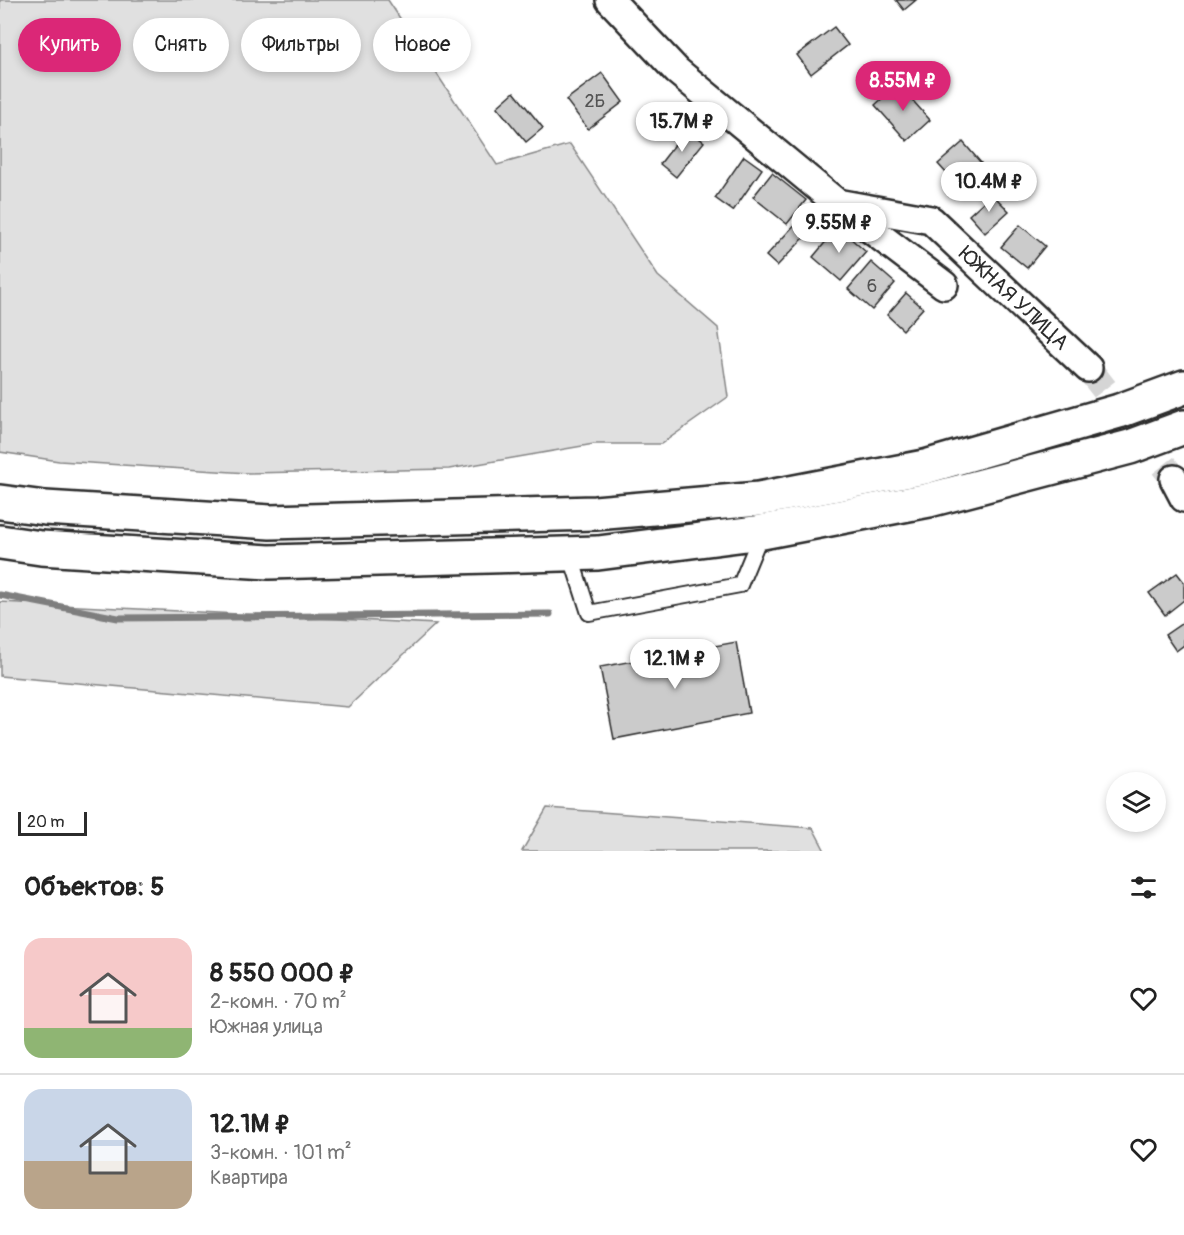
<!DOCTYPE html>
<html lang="ru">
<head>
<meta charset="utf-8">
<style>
	:root { --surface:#fff; --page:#f2f2f2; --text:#222; --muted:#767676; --line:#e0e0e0; --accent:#db2777 }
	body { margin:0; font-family:Pangolin,sans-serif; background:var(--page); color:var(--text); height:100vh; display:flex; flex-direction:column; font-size:22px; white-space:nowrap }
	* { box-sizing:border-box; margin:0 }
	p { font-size:20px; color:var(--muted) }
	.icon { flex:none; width:33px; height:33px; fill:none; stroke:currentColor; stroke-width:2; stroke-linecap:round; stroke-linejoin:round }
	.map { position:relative; height:851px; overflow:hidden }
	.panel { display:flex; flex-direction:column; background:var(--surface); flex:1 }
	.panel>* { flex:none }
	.hud { position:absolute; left:18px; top:18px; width:600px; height:54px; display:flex; gap:12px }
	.tools { position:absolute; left:1106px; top:772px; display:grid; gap:12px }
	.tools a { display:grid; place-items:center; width:60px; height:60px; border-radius:50%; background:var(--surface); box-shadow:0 3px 9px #0003; font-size:30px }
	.scale { position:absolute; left:18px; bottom:15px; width:69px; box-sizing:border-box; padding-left:6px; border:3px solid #2b2b2b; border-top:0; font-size:16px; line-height:21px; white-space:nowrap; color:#2b2b2b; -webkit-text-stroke:4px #fff; paint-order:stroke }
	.price { position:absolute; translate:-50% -51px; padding:0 14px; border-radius:21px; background:#fff; color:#222; font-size:20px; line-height:39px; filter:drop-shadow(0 2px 3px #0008) }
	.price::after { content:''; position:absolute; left:50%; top:36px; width:18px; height:14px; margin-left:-9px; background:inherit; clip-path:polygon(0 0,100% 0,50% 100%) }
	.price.selected { background:var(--accent); color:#fff }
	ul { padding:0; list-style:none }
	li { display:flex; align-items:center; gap:18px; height:150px; padding:0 24px }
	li+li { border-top:2px solid var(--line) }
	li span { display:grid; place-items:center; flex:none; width:168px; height:120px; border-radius:18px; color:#555 }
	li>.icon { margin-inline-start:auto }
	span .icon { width:72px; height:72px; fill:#fffc; stroke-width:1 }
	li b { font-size:26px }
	h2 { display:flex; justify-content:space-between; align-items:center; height:72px; padding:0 24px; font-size:26px }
	.tag { padding:0 21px; border-radius:27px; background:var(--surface); box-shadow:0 3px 9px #0003; font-size:21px; line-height:54px }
	.tag.selected { background:var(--accent); color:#fff }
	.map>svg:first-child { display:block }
	.green { fill:#e0e0e0; stroke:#868686; stroke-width:1.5 }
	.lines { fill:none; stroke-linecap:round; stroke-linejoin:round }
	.stream { stroke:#7e7e7e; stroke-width:7 }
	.building { fill:#cbcbcb; stroke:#2b2b2b; stroke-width:1.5 }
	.minor-tunnel { stroke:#d5d5d5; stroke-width:27; stroke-dasharray:27 14; stroke-linecap:butt }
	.service-casing { stroke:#2b2b2b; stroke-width:18 }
	.minor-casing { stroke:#2b2b2b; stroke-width:32 }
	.primary-casing { stroke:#2b2b2b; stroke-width:38 }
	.service { stroke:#fff; stroke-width:14 }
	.minor { stroke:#fff; stroke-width:27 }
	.primary { stroke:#fff; stroke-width:33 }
	.labels { text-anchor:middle; stroke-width:4.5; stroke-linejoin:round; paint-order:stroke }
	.number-label { font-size:18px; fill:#535353 }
	.street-label { font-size:21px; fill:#2b2b2b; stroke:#fff }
</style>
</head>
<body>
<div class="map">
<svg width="1184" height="851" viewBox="0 0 1184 851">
	<rect width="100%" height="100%" fill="#fff"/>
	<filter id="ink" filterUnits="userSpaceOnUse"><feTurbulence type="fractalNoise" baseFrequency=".0167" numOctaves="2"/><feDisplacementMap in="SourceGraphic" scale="12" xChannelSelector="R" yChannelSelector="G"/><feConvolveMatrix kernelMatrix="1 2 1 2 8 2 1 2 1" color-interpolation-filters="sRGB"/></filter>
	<g filter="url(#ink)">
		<g class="green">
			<path d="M0,0H388L497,165L570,144L658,276L718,328L728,397L661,444H594L449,469L248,473L59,461L0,452Z"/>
			<path d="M0,602L436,624L348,707L0,676Z"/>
			<path d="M547,808L813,828L825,851H522Z"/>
		</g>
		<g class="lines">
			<path class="stream" d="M0,595L118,618L550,614"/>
		</g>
		<g class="building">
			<path d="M896,0H916L904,10Z"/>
			<path d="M834,27L848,45L811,74L797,55Z"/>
			<path d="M602,73L623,102L588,129L566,100Z"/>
			<path d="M898,84L930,120L907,141L875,105Z"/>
			<path d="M514,92L543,128L526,142L497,107Z"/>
			<path d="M687,129L704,142L676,177L660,164Z"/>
			<path d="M963,142L981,163L957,185L938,164Z"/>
			<path d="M744,156L762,169L733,211L715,198Z"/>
			<path d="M772,173L806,200L787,224L753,197Z"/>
			<path d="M992,194L1009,211L985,233L969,215Z"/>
			<path d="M810,208L822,219L777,266L766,256Z"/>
			<path d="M1020,225L1045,246L1027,268L1001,247Z"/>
			<path d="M838,227L866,252L841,281L813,257Z"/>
			<path d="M871,262L895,283L872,310L848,289Z"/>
			<path d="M906,293L923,308L903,330L887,315Z"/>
			<path d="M1177,573L1184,582V600L1165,615L1149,593Z"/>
			<path d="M1184,622V645L1176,651L1165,635Z"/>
			<path d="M736,642L749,713L614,739L600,667Z"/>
		</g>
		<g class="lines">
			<path class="minor-tunnel" d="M1088,368L1174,479"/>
			<defs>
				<path id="service" d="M570,554L589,613L740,585L761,534"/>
				<g id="minor">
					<path d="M610,0L677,71L837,203L931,220L1088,368"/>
					<path d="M840,206L944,285"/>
					<path d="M1174,479L1184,498"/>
				</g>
				<g id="primary">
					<path d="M0,502L45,508L270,522L595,513L759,499L925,467L1119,411L1184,387"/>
					<path d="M0,542L41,548L269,562L598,553L762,532L929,500L1130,447L1184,427"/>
				</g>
			</defs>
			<use href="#service" class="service-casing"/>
			<use href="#minor" class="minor-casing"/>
			<use href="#primary" class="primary-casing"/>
			<use href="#service" class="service"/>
			<use href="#minor" class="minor"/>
			<use href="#primary" class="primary"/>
		</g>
	</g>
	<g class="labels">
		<g class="number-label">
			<text x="595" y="107">2Б</text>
			<text x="872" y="292">6</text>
		</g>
		<g class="street-label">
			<text transform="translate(1014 298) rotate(43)" y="7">ЮЖНАЯ УЛИЦА</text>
		</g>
	</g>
</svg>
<div class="tools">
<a><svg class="icon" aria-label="layers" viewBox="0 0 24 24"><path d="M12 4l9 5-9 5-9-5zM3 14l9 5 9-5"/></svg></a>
</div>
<div class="scale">20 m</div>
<b class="price selected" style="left:903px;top:112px">8.55M ₽</b>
<b class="price" style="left:682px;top:153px">15.7M ₽</b>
<b class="price" style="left:989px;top:213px">10.4M ₽</b>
<b class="price" style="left:839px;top:254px">9.55M ₽</b>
<b class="price" style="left:675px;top:690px">12.1M ₽</b>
<div class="hud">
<a class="tag selected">Купить</a>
<a class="tag">Снять</a>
<a class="tag">Фильтры</a>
<a class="tag">Новое</a>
</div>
</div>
<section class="panel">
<h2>Объектов: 5<svg class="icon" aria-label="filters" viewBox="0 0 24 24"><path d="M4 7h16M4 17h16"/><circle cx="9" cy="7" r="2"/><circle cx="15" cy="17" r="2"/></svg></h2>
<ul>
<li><span style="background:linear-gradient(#f6c9c9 75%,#8fb573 0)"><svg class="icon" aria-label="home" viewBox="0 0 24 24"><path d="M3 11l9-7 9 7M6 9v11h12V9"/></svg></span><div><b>8 550 000 ₽</b><p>2-комн. · 70 m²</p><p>Южная улица</p></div><svg class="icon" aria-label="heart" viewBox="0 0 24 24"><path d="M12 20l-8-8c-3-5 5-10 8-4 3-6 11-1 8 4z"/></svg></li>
<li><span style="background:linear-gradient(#c9d6e8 60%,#b9a48a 0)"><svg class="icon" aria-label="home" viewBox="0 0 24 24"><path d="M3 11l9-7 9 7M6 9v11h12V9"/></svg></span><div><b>12.1M ₽</b><p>3-комн. · 101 m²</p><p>Квартира</p></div><svg class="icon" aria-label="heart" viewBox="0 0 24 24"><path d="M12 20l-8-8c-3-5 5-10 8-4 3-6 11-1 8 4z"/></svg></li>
</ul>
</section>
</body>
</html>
